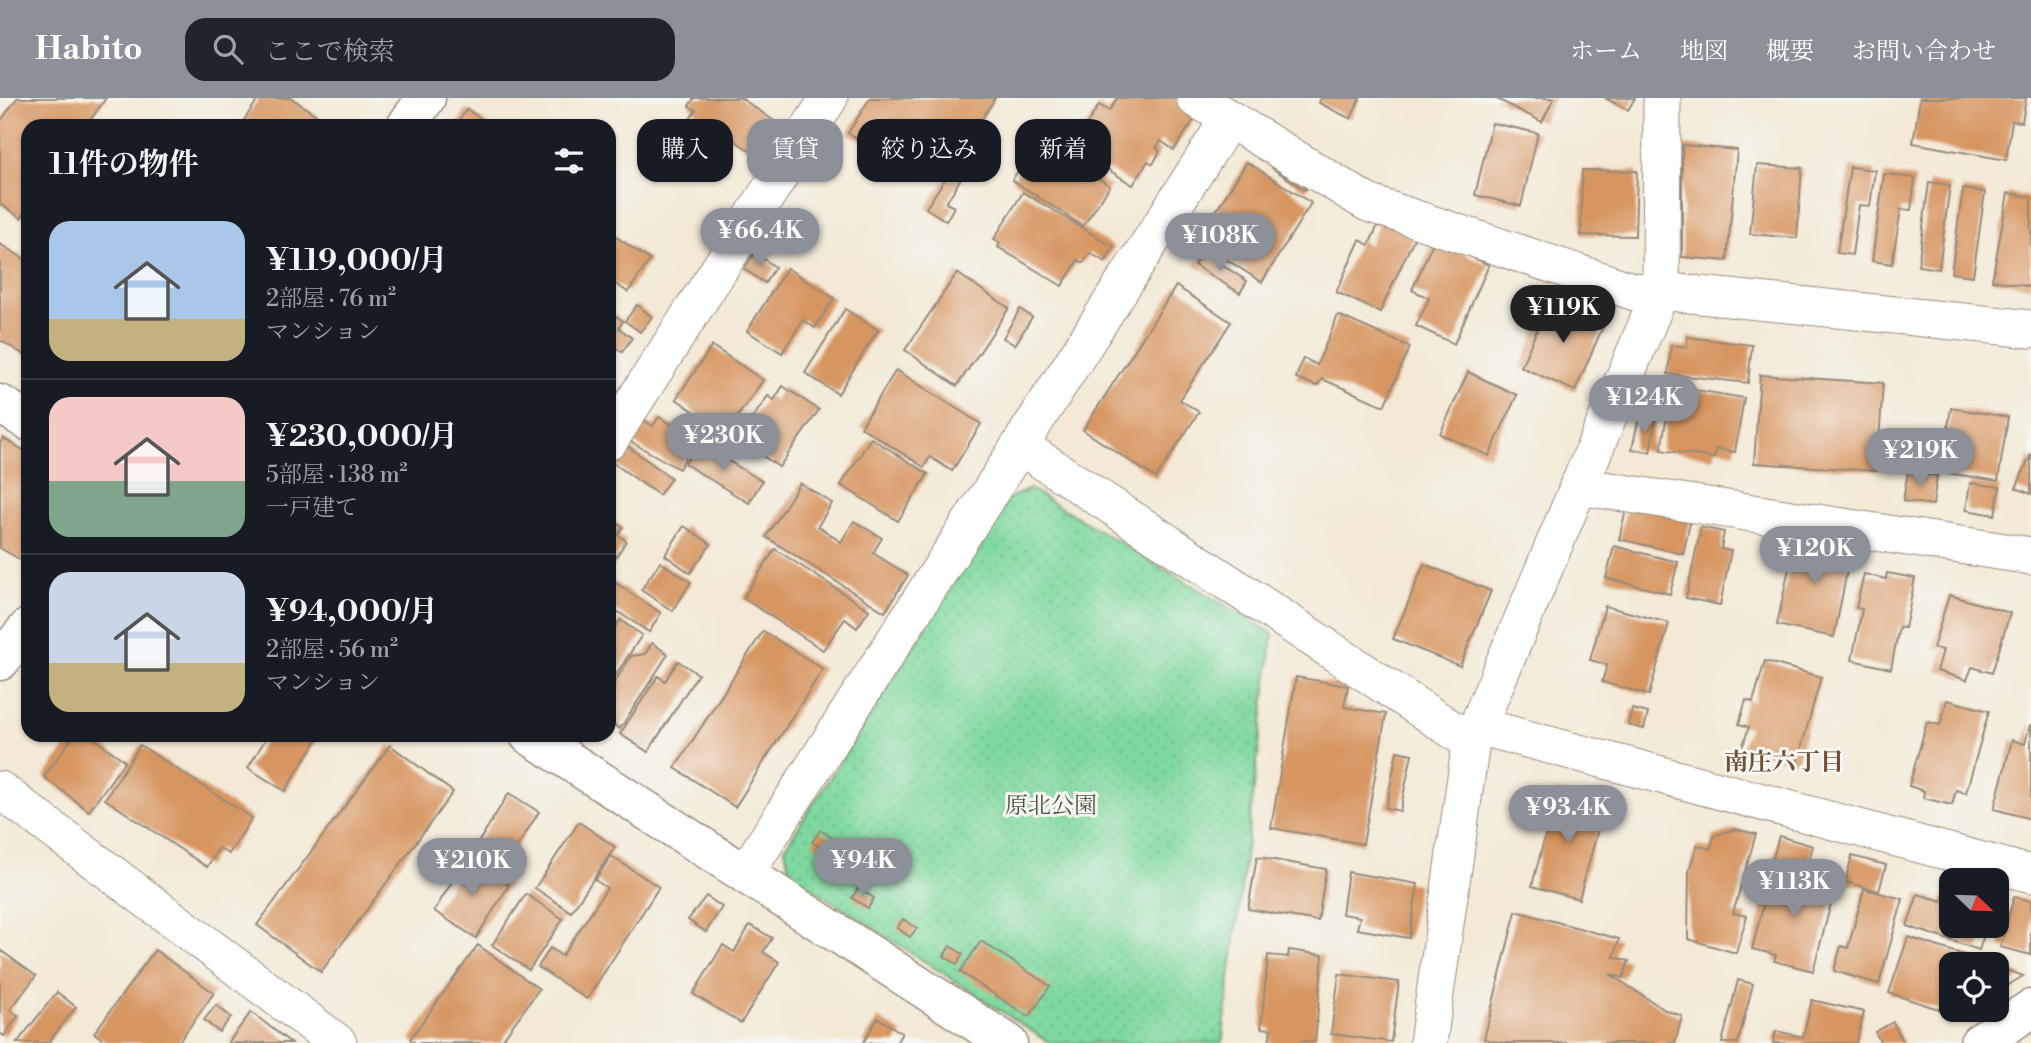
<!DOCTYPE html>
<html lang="ja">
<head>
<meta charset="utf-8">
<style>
	:root { --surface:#171b24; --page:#20242c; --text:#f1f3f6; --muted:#9ea1a6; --line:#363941; --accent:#8c9099 }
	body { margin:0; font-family:"Libre Bodoni","Noto Serif JP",serif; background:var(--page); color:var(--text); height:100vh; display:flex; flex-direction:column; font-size:26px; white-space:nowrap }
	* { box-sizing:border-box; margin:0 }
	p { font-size:23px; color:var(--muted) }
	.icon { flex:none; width:38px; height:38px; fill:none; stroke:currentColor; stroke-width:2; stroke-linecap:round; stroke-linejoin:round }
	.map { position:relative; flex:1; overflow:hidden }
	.drawer { position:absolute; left:21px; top:21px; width:595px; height:623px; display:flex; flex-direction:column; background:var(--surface); border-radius:21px; box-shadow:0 2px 5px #0004 }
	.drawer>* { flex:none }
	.banner { position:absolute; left:637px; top:21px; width:665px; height:63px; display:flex; gap:14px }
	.needle { width:46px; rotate:113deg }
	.buttons { position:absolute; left:1939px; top:770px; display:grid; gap:14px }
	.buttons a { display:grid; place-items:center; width:70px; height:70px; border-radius:14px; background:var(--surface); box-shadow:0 2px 5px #0004; font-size:35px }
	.price { position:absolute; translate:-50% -60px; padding:0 16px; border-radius:24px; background:var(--accent); color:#fff; font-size:23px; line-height:46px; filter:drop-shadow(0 2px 4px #0008) }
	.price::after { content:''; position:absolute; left:50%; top:42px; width:21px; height:16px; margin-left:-10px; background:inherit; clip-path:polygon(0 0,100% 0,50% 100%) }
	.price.current { background:#222; color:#fff }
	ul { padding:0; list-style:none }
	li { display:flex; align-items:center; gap:21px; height:175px; padding:0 28px }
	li+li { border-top:2px solid var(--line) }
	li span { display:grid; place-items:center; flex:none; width:196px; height:140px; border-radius:21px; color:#555 }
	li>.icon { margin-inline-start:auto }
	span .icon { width:84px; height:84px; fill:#fffc; stroke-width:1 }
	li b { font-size:30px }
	h2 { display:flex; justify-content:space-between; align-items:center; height:84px; padding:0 28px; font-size:30px }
	.tag { padding:0 24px; border-radius:21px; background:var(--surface); box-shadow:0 2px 5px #0004; font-size:24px; line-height:63px }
	.tag.current { background:var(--accent); color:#fff }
	header { display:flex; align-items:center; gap:42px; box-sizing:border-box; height:98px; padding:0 35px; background:var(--accent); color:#fff }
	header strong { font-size:33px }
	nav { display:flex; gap:38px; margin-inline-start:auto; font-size:24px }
	.search { width:490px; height:63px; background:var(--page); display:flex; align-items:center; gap:18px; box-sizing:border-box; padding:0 24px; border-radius:21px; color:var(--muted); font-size:26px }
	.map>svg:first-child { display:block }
	.grass { fill:url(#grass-dots); stroke:#5d825e; stroke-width:2 }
	.building { fill:#d79561 }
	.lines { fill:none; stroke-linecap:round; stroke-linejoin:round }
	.minor-casing { stroke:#978a7a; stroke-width:39 }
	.tertiary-casing { stroke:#978a7a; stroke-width:41 }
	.minor { stroke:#fff; stroke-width:37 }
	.tertiary { stroke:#fff; stroke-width:38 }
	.labels { text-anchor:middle; stroke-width:6; stroke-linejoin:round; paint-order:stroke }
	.park-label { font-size:23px; fill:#4c563e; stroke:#f6f6f2 }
	.neighbourhood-label { font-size:24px; font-weight:bold; fill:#724f35; stroke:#f6f6f2 }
</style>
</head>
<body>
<header>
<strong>Habito</strong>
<div class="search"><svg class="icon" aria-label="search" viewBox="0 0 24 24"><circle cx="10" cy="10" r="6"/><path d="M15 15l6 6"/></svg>ここで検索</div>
<nav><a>ホーム</a><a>地図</a><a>概要</a><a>お問い合わせ</a></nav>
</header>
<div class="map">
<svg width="2031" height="945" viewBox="0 0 2031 945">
	<defs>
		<pattern id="grass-dots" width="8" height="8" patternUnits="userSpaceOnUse" patternTransform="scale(1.75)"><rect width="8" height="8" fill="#7fd99f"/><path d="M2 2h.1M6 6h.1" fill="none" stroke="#6fba88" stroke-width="1.8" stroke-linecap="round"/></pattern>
	</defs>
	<rect width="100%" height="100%" fill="#f6f6f2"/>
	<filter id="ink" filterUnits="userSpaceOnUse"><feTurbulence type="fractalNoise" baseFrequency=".0143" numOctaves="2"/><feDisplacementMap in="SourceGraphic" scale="14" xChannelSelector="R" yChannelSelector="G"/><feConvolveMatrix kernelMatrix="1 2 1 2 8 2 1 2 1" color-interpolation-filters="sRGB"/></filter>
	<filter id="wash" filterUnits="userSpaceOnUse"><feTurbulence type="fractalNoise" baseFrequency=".00686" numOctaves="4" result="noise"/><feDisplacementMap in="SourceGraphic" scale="28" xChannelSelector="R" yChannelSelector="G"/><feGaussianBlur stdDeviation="1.57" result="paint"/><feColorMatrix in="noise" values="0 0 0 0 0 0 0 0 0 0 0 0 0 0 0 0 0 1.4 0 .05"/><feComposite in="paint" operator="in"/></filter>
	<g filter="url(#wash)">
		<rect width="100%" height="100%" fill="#f3e9d6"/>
		<path class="grass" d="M1030,391L1273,536L1222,945H1050L790,776L785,750L1009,400Z"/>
		<g id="blocks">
			<g class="building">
				<path d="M17,0H106L86,28H28V110L21,120L0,106V24Z"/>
				<path d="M259,0H291L319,19L313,28H240Z"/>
				<path d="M694,0H741L777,25L755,56L729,39L718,55L683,31L696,12L689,8Z"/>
				<path d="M870,0H995L953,67L933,54L917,78L848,35Z"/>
				<path d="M1117,0H1176L1188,8L1195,20L1174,52L1161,43L1156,50L1160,53L1153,66L1148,63L1133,87L1072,49L1099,7L1109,13Z"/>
				<path d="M1321,0H1360L1351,21L1319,5Z"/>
				<path d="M1495,0H1554L1542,24Z"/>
				<path d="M1605,0H1635L1628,12Z"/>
				<path d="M1920,0H2026L2022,24L2012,23L2006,62L1913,45Z"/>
				<path d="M467,11L491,28H455Z"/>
				<path d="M1492,25L1538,35L1521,108L1475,97Z"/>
				<path d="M1039,41L1110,88L1083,128L1012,82Z"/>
				<path d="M1682,47L1737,52L1727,163L1682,159Z"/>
				<path d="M1277,62L1311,83L1305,92L1272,70Z"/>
				<path d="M935,64L961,80L946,105L954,109L946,123L926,110L945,81L930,72Z"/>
				<path d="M1247,64L1311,105L1262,184L1197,143Z"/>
				<path d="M1757,67L1802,70L1797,140L1750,136Z"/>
				<path d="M1850,69L1875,72L1870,108L1859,107L1852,157L1837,155Z"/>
				<path d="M1582,72L1637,73L1635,138L1581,137Z"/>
				<path d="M1884,76L1915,80L1911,112L1901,111L1892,166L1872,163Z"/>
				<path d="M1929,84L1950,87L1939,171L1918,168Z"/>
				<path d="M1963,91L1985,94L1973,178L1951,175Z"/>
				<path d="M1023,94L1114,149L1105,164L1090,155L1083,165L1078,162L1062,188L998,149L1000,145L994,141Z"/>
				<path d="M2008,95L2031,99V189L1992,182Z"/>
				<path d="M1382,118L1417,134L1380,214L1336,194L1360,142L1369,147Z"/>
				<path d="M609,134L650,162L628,194L609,182Z"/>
				<path d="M1434,142L1489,167L1454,246L1416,228L1429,200L1412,192Z"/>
				<path d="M0,146L28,163V259L0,242Z"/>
				<path d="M1202,154L1247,183L1240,195L1194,167Z"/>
				<path d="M755,155L775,169L765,185L744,171Z"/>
				<path d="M787,170L834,200L815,230L803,222L782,255L747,233Z"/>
				<path d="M957,175L1009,210L957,288L905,252Z"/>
				<path d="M1176,188L1231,224L1180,302L1199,314L1156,380L1083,332Z"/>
				<path d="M1550,201L1605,224L1575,293L1521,269Z"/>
				<path d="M637,207L652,219L640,234L625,223Z"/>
				<path d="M845,211L878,232L838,296L805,275Z"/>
				<path d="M1020,211L1032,219L1015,247L1003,240Z"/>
				<path d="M609,213L623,223L619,230L632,240L622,254L609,245Z"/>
				<path d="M1338,217L1410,249L1384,308L1322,281L1317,288L1296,280L1303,260L1317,267Z"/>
				<path d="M1687,239L1752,247L1748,285L1668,276L1671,247L1687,249Z"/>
				<path d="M712,248L763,282L726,335L676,301Z"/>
				<path d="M896,272L981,326L952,373L930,359L924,369L861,329Z"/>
				<path d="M1468,274L1517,297L1489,358L1440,336Z"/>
				<path d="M1760,277L1883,285L1877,373L1754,365Z"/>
				<path d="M783,288L819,312L779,369L738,341L768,298L774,302Z"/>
				<path d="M1672,288L1744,300L1735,354L1716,351L1714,360L1661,352Z"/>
				<path d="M1951,310L2008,319L1998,383L1941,374Z"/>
				<path d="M639,319L653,328L659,319L696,341L679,371L626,341Z"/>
				<path d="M1639,319L1656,322L1650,354L1632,351Z"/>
				<path d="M3,340L28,355V466L0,450V345Z"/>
				<path d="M871,340L928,376L898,423L841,387Z"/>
				<path d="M622,344L671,380L659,397L609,362Z"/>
				<path d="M697,344L762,383L749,405L685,366Z"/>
				<path d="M2031,356V396L2016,390Z"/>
				<path d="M1908,373L1937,378L1933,407L1903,403Z"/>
				<path d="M800,385L832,405L818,428L841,444L854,423L882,440L873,455L908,477L885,514L766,439Z"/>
				<path d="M1970,385L2000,389L1995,417L1966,412Z"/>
				<path d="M1628,403L1692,416L1683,456L1619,441Z"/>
				<path d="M609,420L623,429L618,437L626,443L613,464L609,462Z"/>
				<path d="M684,428L711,446L690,475L665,457Z"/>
				<path d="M1701,429L1724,434L1721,451L1731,453L1720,507L1686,500Z"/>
				<path d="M1796,437L1852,448L1834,539L1777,527Z"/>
				<path d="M1614,448L1678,464L1670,496L1606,480Z"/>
				<path d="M775,451L869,512L857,530L845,521L823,552L743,500Z"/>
				<path d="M660,464L691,484L673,513L641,492Z"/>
				<path d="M1424,466L1491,493L1460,568L1393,541Z"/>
				<path d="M1887,475L1915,480L1905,530L1899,529L1891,571L1852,562L1862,511L1856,510L1864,476L1886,481Z"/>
				<path d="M613,483L661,515L649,534L609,508V490Z"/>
				<path d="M1949,497L2010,515L1992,575L1972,569L1967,582L1937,573L1943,552L1933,550Z"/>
				<path d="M1605,508L1669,525L1649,597L1602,584L1607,567L1590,562Z"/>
				<path d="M620,522L642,537L609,587V538Z"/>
				<path d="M763,533L823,571L735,709L675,670Z"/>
				<path d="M652,545L668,556L620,631L609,623V593L631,558L645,556Z"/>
				<path d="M678,563L698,576L648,654L620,636L658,578L665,583Z"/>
				<path d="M1765,563L1821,579L1797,665L1742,650L1749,629L1739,626L1746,602L1753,604Z"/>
				<path d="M1296,579L1348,588L1344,609L1386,616L1363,746L1271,730Z"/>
				<path d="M1947,602L1989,613L1966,695L1956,692L1952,707L1923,700L1924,693L1909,688L1927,624L1940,627Z"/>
				<path d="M1632,611L1648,615L1644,631L1628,627Z"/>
				<path d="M2030,627H2031V721L1994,711L2012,642L2025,646Z"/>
				<path d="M74,637H89L125,663L89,713L44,679Z"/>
				<path d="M268,637H320L285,693L248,670Z"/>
				<path d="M140,647L252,720L229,756L219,750L207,769L105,701Z"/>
				<path d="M390,647L453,694L321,874L257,827Z"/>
				<path d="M1397,653L1412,656L1400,713L1386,710Z"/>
				<path d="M1557,693L1605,706L1579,801L1532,788Z"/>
				<path d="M509,695L539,714L501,774L471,756Z"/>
				<path d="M579,724L615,749L571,814L535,790Z"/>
				<path d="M1735,731L1756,736L1733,815L1747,818L1736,855L1688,841L1689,773L1697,747L1710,751L1714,738Z"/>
				<path d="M820,732L838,744L831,756L812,744Z"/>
				<path d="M1779,738L1813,748L1805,776L1771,767Z"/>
				<path d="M611,758L659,789L587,901L538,869L550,850L562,858L607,790L595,782Z"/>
				<path d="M1852,758L1886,767L1879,793L1845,784Z"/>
				<path d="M1257,759L1326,771L1318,823L1248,811Z"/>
				<path d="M467,760L509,787L476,840L434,813Z"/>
				<path d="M1773,770L1836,787L1813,873L1774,863L1776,857L1752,851Z"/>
				<path d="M1348,774L1418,786L1409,840L1357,831L1360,819L1342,816Z"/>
				<path d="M1947,788L1951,790V828H1987L1979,852L1907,828L1918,796L1942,803Z"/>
				<path d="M858,790L874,800L868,810L852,800Z"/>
				<path d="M1864,791L1903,801L1879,886L1834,873L1841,848L1848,850Z"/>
				<path d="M526,796L563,821L529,872L492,847Z"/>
				<path d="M706,798L722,809L706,834L688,822Z"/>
				<path d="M2014,799L2031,803V857L2000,849Z"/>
				<path d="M1516,813L1619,841L1614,859L1629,863L1623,880L1610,876L1665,912L1682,918L1675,945H1502L1484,941Z"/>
				<path d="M903,821L917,830L910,839L897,830Z"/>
				<path d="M750,827L772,840L763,854L779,864L741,925L693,896L723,847L734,854Z"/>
				<path d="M1908,839L1983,863L1982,866H1951V912H1955L1954,916L1889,895Z"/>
				<path d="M981,843L1050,888L1029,919L960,874Z"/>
				<path d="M478,847L539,891L500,945H415L410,941Z"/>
				<path d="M950,848L963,856L957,866L944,858Z"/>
				<path d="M0,852L36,878L10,912L18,918L4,938L0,935Z"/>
				<path d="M155,852L214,895L178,945H108L94,935Z"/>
				<path d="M1289,852L1323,857L1315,944L1302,943L1301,945H1269L1271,931L1261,930L1268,857L1288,859Z"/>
				<path d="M1997,868L2023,878L1997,894Z"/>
				<path d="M1339,876L1399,884L1391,944L1331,936Z"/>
				<path d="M1738,882L1753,886L1738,945H1722Z"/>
				<path d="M57,894L76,909L48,945H17Z"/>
				<path d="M1812,902L1864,914L1856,945H1773L1776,933L1803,939Z"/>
				<path d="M216,907L231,919L219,934L204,922Z"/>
				<path d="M251,914L291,945H228Z"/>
				<path d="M878,920L902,935L896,945H863Z"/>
				<path d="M1893,924L1904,945H1881L1875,934Z"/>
			</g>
		</g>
	</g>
	<g filter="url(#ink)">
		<use href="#blocks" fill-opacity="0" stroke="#978a7a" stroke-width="2"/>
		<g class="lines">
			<defs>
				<g id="minor">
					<path d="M1195,0L1368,105L1635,194L1661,193L2031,231"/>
					<path d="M609,343L829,0"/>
					<path d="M1020,348L1471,644"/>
					<path d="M1578,388L2031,458"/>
					<path d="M1478,628L2031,776"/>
					<path d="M0,692L338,945"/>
					<path d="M745,776L1229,21"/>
					<path d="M1428,945L1471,644L1661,193L1662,0"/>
				</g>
				<g id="tertiary">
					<path d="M406,28L426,0"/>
					<path d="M0,306L28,323"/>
					<path d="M0,563L28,530"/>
					<path d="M529,637L1008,945"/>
					<path d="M1979,945L2031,911"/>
				</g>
			</defs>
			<use href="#minor" class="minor-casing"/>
			<use href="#tertiary" class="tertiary-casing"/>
			<use href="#minor" class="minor"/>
			<use href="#tertiary" class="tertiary"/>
		</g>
	</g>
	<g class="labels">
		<g class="park-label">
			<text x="1051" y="715">原北公園</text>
		</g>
		<g class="neighbourhood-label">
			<text x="1784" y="672">南庄六丁目</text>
		</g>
	</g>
</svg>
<div class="buttons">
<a><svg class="needle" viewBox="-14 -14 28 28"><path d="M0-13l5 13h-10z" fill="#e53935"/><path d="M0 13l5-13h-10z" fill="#9ea1a6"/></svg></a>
<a><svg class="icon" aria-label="locate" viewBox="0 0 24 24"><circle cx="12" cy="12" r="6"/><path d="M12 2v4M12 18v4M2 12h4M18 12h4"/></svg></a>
</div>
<b class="price" style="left:760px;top:170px">¥66.4K</b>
<b class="price" style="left:1220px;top:175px">¥108K</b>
<b class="price current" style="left:1563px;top:247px">¥119K</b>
<b class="price" style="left:1644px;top:337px">¥124K</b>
<b class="price" style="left:723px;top:375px">¥230K</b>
<b class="price" style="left:1920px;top:390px">¥219K</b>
<b class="price" style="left:1815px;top:488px">¥120K</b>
<b class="price" style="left:1568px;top:747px">¥93.4K</b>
<b class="price" style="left:472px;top:800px">¥210K</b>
<b class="price" style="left:863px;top:800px">¥94K</b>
<b class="price" style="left:1794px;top:821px">¥113K</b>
<div class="banner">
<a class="tag">購入</a>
<a class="tag current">賃貸</a>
<a class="tag">絞り込み</a>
<a class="tag">新着</a>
</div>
<section class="drawer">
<h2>11件の物件<svg class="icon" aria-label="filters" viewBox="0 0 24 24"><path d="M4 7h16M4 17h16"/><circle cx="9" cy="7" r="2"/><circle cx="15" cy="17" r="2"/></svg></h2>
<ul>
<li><span style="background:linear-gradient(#a9c7e8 70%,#c2b280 0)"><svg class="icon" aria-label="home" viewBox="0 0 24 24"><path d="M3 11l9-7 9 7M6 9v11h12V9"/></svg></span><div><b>¥119,000/月</b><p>2部屋 · 76 m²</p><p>マンション</p></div></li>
<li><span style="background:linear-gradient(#f6c9c9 60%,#7fa58c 0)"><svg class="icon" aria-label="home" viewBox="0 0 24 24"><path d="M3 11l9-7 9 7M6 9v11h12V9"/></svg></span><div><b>¥230,000/月</b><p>5部屋 · 138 m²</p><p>一戸建て</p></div></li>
<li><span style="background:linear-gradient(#c9d6e8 65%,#c2b280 0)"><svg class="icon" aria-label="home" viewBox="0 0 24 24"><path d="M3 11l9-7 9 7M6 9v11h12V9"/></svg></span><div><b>¥94,000/月</b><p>2部屋 · 56 m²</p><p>マンション</p></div></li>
</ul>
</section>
</div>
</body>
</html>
